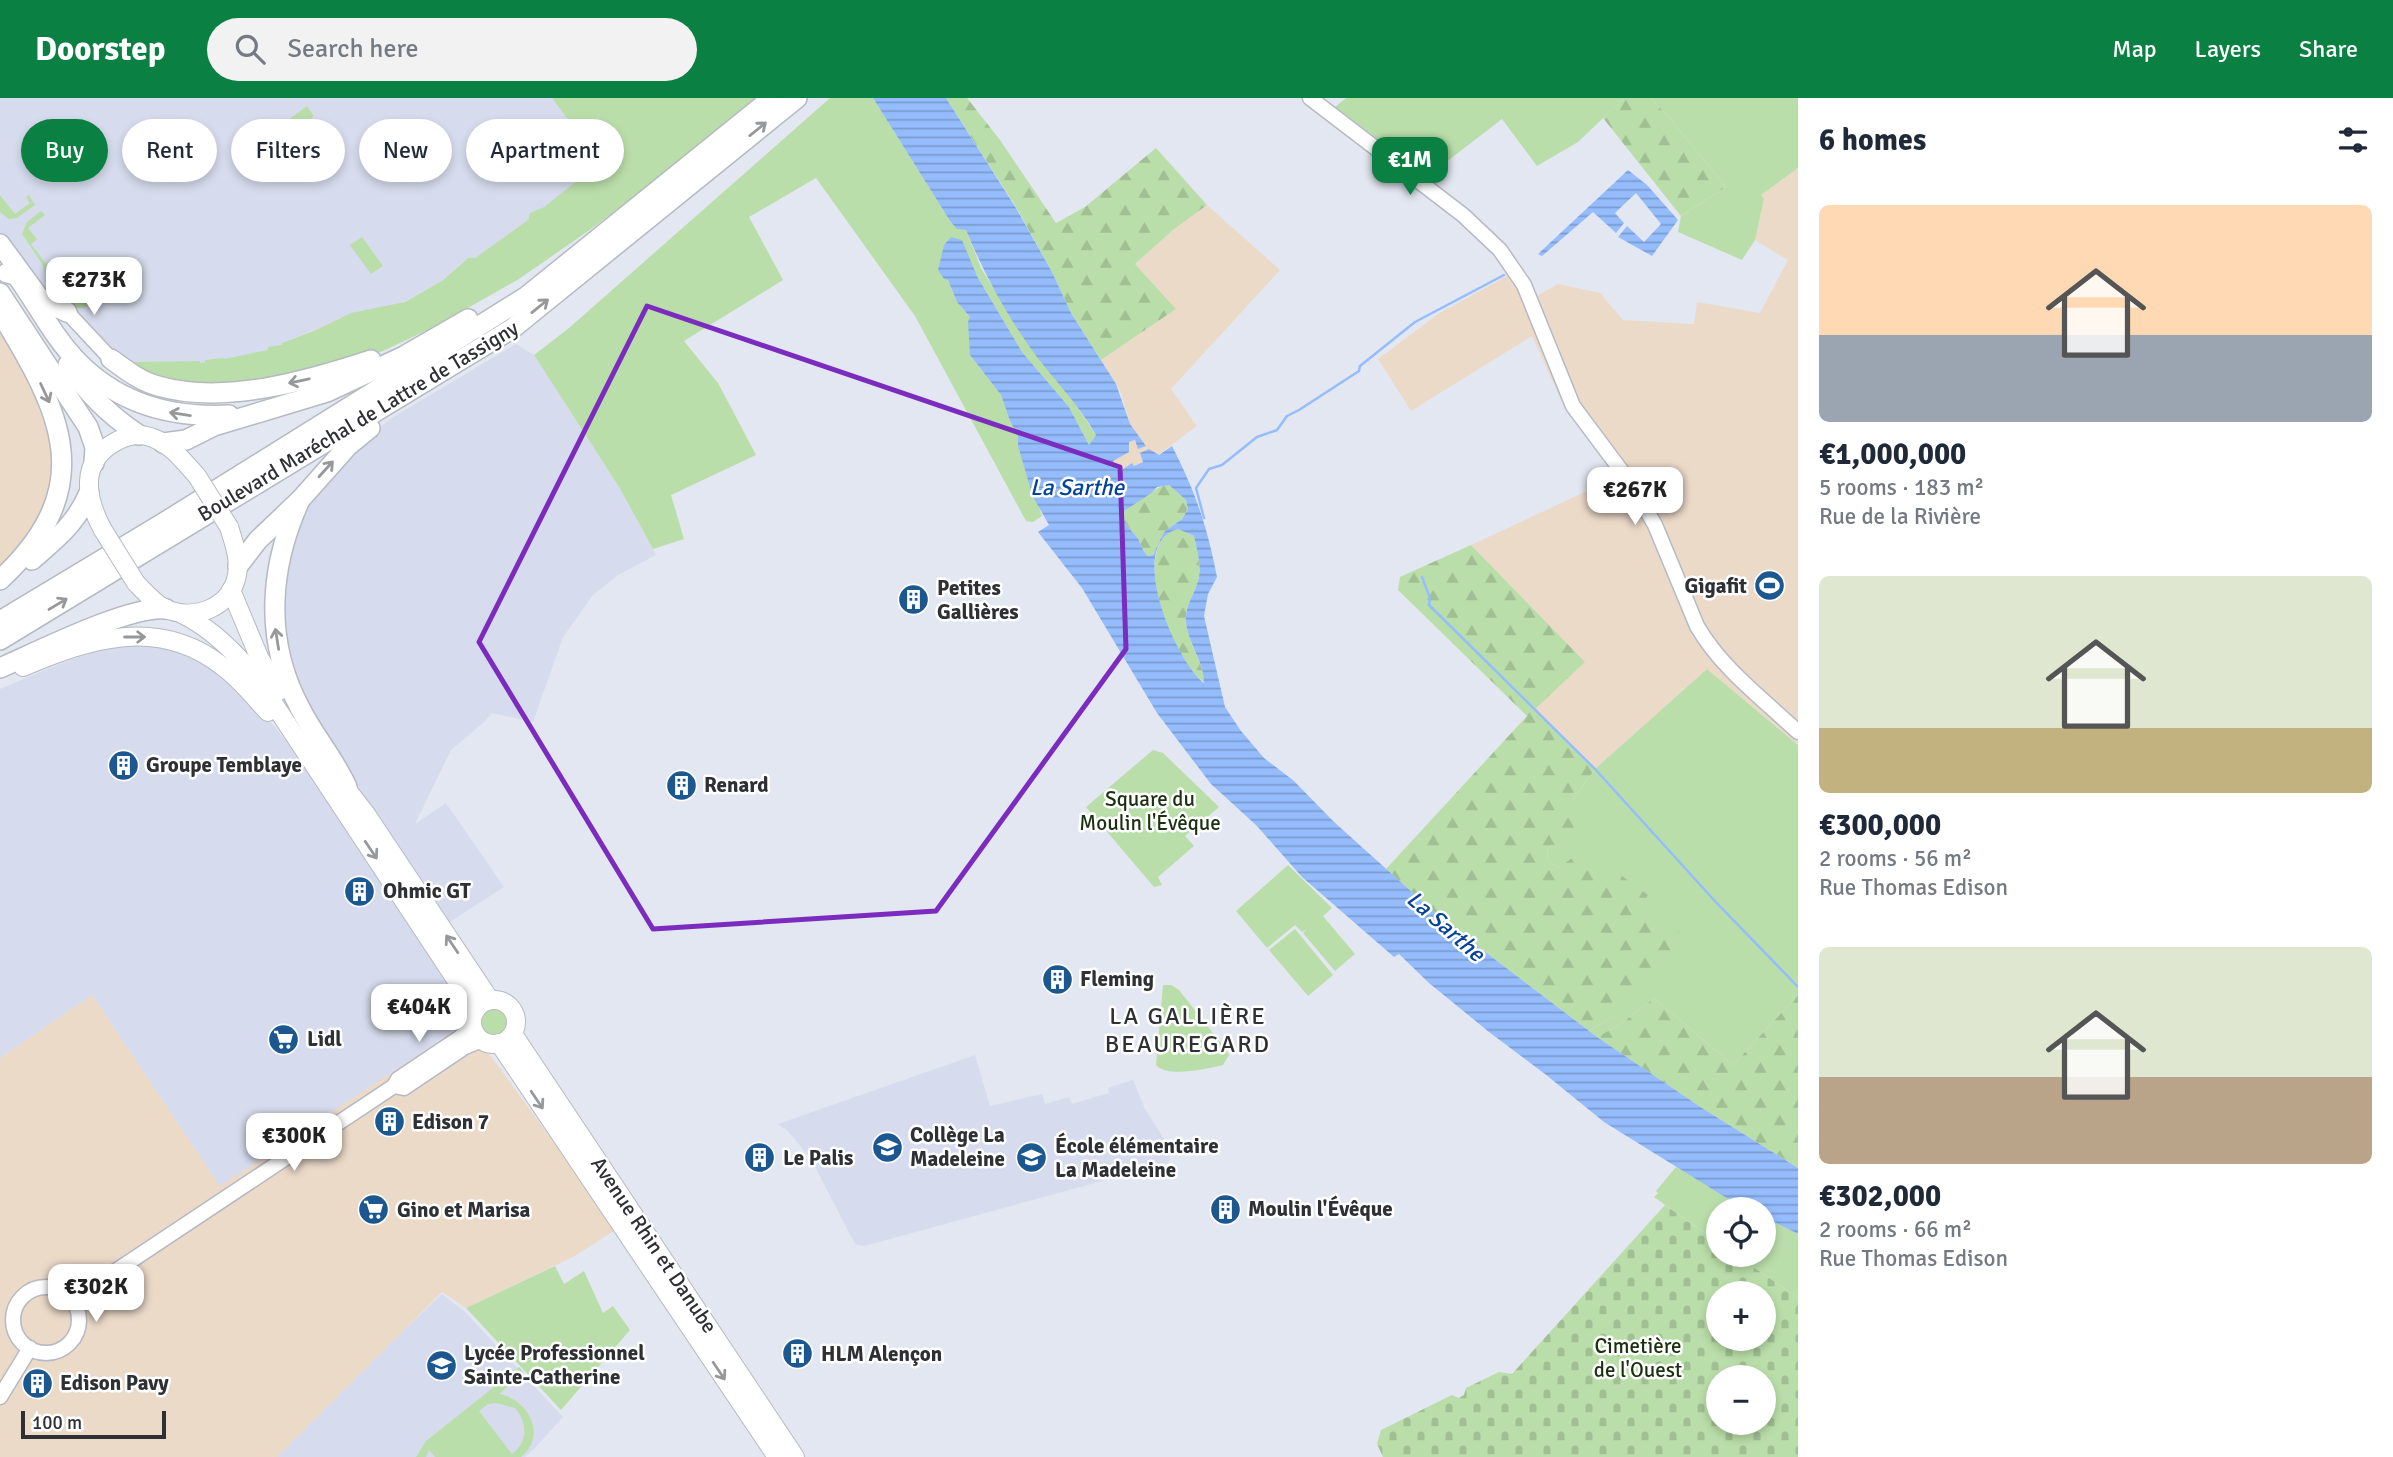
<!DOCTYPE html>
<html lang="en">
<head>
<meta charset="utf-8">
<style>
	:root { --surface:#fff; --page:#f2f2f3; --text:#1f2937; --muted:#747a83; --accent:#0b8043 }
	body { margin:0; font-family:Signika,sans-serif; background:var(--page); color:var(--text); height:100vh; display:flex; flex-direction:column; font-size:26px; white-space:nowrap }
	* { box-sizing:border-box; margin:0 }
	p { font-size:23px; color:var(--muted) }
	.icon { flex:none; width:38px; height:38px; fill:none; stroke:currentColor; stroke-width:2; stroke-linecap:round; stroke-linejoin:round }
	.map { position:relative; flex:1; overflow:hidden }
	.panel { display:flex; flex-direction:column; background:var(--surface); width:595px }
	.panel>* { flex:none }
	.top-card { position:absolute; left:21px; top:21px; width:665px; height:63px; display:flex; gap:14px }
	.controls { position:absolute; left:1706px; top:1099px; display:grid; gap:14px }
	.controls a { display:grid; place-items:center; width:70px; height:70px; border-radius:50%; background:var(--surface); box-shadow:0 4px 10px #0003; font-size:35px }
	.scale { position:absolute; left:21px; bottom:18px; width:145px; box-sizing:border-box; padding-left:7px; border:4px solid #2f3034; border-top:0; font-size:19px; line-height:24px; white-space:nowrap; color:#2f3034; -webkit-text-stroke:5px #fff; paint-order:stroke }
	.price { position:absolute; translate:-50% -60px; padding:0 16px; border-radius:14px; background:#fff; color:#222; font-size:23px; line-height:46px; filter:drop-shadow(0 2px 4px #0008) }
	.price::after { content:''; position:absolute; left:50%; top:42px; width:21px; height:16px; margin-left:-10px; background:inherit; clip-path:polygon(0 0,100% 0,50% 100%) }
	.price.on { background:var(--accent); color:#fff }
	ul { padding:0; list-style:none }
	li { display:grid; align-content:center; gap:14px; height:371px; padding:0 21px }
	li span { display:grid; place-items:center; height:217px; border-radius:10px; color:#555 }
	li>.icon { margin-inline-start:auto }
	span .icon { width:126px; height:126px; fill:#fffc; stroke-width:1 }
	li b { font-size:30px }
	h2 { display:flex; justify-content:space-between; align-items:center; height:84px; padding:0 21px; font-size:30px }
	.chip { padding:0 24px; border-radius:32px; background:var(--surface); box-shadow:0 4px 10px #0003; font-size:24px; line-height:63px }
	.chip.on { background:var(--accent); color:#fff }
	header { display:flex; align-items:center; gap:42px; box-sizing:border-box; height:98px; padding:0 35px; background:var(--accent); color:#fff }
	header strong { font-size:33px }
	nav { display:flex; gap:38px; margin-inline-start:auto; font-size:24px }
	.search { width:490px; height:63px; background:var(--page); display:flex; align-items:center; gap:18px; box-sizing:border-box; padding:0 24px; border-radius:38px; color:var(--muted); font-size:26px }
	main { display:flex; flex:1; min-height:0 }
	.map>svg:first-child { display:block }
	.built { fill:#d6dced }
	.industrial { fill:#ecdac9 }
	.green { fill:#badea9; fill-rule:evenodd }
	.forest { fill:url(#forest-firs) }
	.cemetery { fill:url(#cemetery-stones); fill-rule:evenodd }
	.water { fill:url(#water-rules); fill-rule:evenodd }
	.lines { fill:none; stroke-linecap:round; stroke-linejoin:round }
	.stream { stroke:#95bdfd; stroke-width:2.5 }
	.minor-casing { stroke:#b5b9c2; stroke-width:17 }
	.major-casing { stroke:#b5b9c2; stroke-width:20 }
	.highway-casing { stroke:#b5b9c2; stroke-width:22 }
	.minor { stroke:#fff; stroke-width:14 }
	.major { stroke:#fff; stroke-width:18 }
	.highway { stroke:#fff; stroke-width:19 }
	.major-bridge-casing { stroke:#b5b9c2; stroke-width:20; stroke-linecap:butt }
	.major-bridge { stroke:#fff; stroke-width:18 }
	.oneway { stroke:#97989a }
	.marked { fill:none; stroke:#7b2cbf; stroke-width:5; stroke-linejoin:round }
	.labels { text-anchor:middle; stroke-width:5; stroke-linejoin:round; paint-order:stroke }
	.street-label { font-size:21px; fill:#2f3034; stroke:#fff }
	.poi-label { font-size:21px; font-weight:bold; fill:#2f3034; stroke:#fff; text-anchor:start }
	.park-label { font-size:21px; fill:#1a300e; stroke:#fff }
	.water-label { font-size:23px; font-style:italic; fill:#03419a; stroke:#fff }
	.quarter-label { font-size:24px; letter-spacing:2px; fill:#2f3034; stroke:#fff }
</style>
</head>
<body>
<header>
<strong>Doorstep</strong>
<div class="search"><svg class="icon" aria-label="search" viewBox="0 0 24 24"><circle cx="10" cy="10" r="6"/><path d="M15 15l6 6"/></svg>Search here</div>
<nav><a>Map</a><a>Layers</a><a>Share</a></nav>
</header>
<main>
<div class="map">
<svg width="1798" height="1359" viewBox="0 0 1798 1359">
	<defs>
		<pattern id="forest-firs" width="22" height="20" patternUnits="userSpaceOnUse" patternTransform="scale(1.75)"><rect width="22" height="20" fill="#badea9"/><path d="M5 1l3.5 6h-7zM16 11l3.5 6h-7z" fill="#a0bf92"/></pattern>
		<pattern id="cemetery-stones" width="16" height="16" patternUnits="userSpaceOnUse" patternTransform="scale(1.75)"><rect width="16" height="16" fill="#badea9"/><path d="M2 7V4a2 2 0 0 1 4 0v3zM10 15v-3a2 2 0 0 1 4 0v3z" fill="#a0bf92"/></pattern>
		<pattern id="water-rules" width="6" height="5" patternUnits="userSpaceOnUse" patternTransform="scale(1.75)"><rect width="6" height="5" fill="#95bdfd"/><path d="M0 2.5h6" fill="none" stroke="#7a9ace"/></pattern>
	</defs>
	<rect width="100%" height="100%" fill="#e3e7f1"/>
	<g class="built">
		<path d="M0,0H552L575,30L569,35L588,60L589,68L583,79L544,109L530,115L528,122L475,160L465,162L443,182L400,206L357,214L337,221L342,233L320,243L314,232L282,245L284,250L271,264L226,272L222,260L205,262L206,267L200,268L199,263L125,264L96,246L0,137Z"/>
		<path d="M516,246L534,257L619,389L656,457L618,477L593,497L563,539L533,624L492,615L483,625L451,652L415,726L446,705L504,789L420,843L469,923L220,1089L92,897L0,960V591L62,565L114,547L152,545L207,564L268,621L304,664L296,598L280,511L290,449L309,406L354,350L390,321Z"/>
		<path d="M975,957L990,1008L1042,996L1045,1006L1069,999L1072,1006L1109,995L1108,990L1133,982L1144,1009L1172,1054L1168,1065L864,1148L855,1146L811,1061L787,1032L778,1026Z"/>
		<path d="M442,1196L466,1215L563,1319L534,1351L525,1359H270Z"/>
	</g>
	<g class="industrial">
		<path d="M1798,70V647L1707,571L1595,671L1534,611L1584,564L1471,447L1617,379L1565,311L1532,238L1411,313L1378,261L1438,216L1507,178L1526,204L1558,186L1600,195L1623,222L1694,226L1697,204L1760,215L1788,162L1755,142L1764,102L1761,97Z"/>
		<path d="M1207,107L1280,172L1171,291L1197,328L1158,357L1140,355L1144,363L1134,368L1132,366L1119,374L1113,363L1129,344L1135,342L1145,348L1130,326L1121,295L1101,262L1176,211L1135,166L1173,132Z"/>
		<path d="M0,227L45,306L59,370L46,418L0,472Z"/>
		<path d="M92,897L220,1088L469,923L474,935L617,1131L573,1159L466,1210L442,1194L277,1359H0V960Z"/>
	</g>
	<g class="green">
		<path d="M552,0H764L591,131L519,181L438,227L383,253L287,282L170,287L125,264L200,263V265L205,264V262L223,260L224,261L268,252V249L282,247V245L316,232L351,215L405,204L443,182L468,160H475L528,122L530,115L544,109L587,75C592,59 578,47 569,35L574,30Z"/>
		<path d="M830,0H873L950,123L966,132L981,170L1031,251L1064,289L1096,337L1089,347L1069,309L1022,254L973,171L948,182L957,204L970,219V257L1001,297L1010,323L1019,338L1018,348L1042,418L1033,424L1026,423L915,218L816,80L749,119L783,182L684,243L718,285L756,357L671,397L684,441L653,451L619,389L534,257L569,230Z"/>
		<path d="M1346,0H1624L1578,44L1537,68L1502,21L1428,78L1335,9Z"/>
		<path d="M1651,0H1798V70L1761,97L1764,101L1755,142L1742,162L1678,134L1681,118L1726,89L1672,23Z"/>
		<path d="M307,8L314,18L291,35L284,25Z"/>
		<path d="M0,97L15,116L30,105L26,99L29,97L35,107L17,120L9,121L0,114Z"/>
		<path d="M41,113L45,117L28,130L37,141L31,146L70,197L75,194L81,201L86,199L90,204L117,183L112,177L118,175L122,183C109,194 88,217 70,208L48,181L42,166L22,136L27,124Z"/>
		<path d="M362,139L383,168L371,176L350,147Z"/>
		<path d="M1707,571L1798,647V897L1733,967L1654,900L1621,926L1597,939L1589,933L1614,918L1642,806L1648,797L1582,754L1559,770L1547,762L1548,748L1572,703L1595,671Z"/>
		<path d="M1153,652L1163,655L1219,709L1185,738L1194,748L1158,779L1162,787L1154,789L1086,709Z"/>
		<path d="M1288,767L1332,810L1323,818L1355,856L1335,873L1303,835L1307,831L1302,834L1295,827L1267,850L1236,813Z"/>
		<path d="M1295,831L1333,877L1308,898L1269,852Z"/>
		<path d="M1163,887H1171L1179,892L1224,949L1229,957L1223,967C1207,971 1166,980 1156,967Z"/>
		<circle cx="495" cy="924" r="17"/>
		<path d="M1676,1069L1749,1111H1718V1144L1654,1099L1658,1095L1656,1093Z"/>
		<path d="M1764,1119L1798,1136V1200L1736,1157H1764Z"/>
		<path d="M555,1168L564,1186L584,1173L603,1215L613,1208L630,1232L561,1312L466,1210Z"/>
		<path d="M519,1269L524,1275L499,1296C528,1301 548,1337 521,1359H435L429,1352L426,1359H416L426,1343ZM496,1305L515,1310C527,1324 529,1343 512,1356L479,1313L488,1306Z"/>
	</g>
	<g class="forest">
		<path d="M946,0H967L1000,42L1056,125L1085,109L1156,50L1207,107L1173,132L1135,166L1176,211L1101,262L1071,215L1052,174L1016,109Z"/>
		<path d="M1624,0H1651L1672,23L1726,89L1681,118L1603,20Z"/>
		<path d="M1166,387H1169L1186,402L1188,410L1182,421L1164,434L1153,457L1148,458C1141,452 1142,445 1136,438C1129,429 1122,427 1124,413C1135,405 1154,390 1166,387Z"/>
		<path d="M1174,431H1178L1194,438C1197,453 1203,471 1197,486C1193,499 1185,508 1186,522C1187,544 1203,563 1205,585C1174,564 1128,454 1174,431Z"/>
		<path d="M1471,447L1585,564L1535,611L1595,671L1572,703L1584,718C1577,737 1569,746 1548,748L1547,762L1559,770L1581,753L1618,775L1648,797L1642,807L1683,838L1614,918L1589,933L1442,821L1386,771L1527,618L1398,492L1400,479Z"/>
		<path d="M1798,897V1070L1702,1010L1597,939L1621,926L1654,900L1733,967Z"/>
	</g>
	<path class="cemetery" d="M1665,1107L1718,1144V1157H1736L1798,1200V1359H1383L1377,1346L1381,1332L1452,1297L1459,1300L1464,1297L1466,1290L1499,1274L1512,1276ZM1764,1195V1241H1718V1195ZM1764,1279V1325H1718V1279Z"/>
	<g class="water">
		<path d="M873,0H946L1016,110L1052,174L1071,215L1116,286L1130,326L1146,348L1138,351L1135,342L1129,344V354L1113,363L1119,374L1132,365L1134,368L1143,364L1140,355L1149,351L1159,357L1172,348C1196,395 1207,428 1217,479L1208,496L1204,518L1225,609L1241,633L1264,660L1294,683L1334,724L1442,821L1597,939L1702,1010L1798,1070V1136L1764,1119V1111H1749L1725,1099L1604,1024L1545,976L1489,934L1429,885L1399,856L1394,859L1302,779L1256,727L1211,686L1157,615L1082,490L1038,434L1049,427L1033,399L1018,348V338L1010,323L1001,297L970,257L968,224L970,219L957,204L948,182L944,181L938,172L944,147L951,139L962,142L977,178L1022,254L1069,309L1089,347L1096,337C1078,305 1052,280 1031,251C1005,214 983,174 966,132L957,131L950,123ZM1169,387L1186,402L1188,411L1182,421L1164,434L1153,457L1148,458C1141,452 1142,445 1136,438C1129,429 1122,427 1124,413L1150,396L1157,389ZM1178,431L1194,438C1197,453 1203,471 1197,486C1193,499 1185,508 1186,523C1187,544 1204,563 1204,585C1176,564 1124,445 1178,431Z"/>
		<path d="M1628,72L1647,87L1678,122L1652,158L1618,139L1627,128L1644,144L1661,126L1636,95L1615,115L1624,125L1616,135L1593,114L1542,158L1538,156Z"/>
	</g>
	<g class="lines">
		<g class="stream">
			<path d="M1204,420L1196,390L1209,371L1222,367L1257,339L1277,332L1287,318L1299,312L1359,273L1360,268L1415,224L1504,177"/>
			<path d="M1422,479L1430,500L1429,507L1595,671L1713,801L1798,889"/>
		</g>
		<defs>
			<g id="minor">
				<path d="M1310,0L1463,117L1500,152L1524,187L1573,308L1632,387L1655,427L1697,528C1721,570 1763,601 1798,634"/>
				<path d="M67,214L111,261"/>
				<path d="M394,988L404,990L465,949L482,942"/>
				<circle cx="46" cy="1222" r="33"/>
				<path d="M72,1202L394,988L398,981L459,940L473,928"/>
				<path d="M0,1299L30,1250"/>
			</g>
			<g id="major">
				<path d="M103,432C86,401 78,363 117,343C128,337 141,335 153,340C172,347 184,364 197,378"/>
				<path d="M136,485C145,494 153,504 164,510C193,524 231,510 237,477C240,461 234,445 229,429"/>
				<path d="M231,492L259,559L279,593"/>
				<path d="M182,516C213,531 239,558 260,585L476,912"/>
				<path d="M23,569C89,541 158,518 222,568C240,581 253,598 268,614"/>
				<path d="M338,680L366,716L490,902"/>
				<circle cx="494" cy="924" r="22"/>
				<path d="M513,936L795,1359"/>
				<path d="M499,945L777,1359"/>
			</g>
			<g id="highway">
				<path d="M0,146L41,202L67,214"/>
				<path d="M7,175L16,177C37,205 53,239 78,264C119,306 173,320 229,317"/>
				<path d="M0,195L88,329L95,349L94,365"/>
				<path d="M0,214C61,314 101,388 0,482"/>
				<path d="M111,261C126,272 140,283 158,288C224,307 307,283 371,262"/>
				<path d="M68,267C86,294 112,319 139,337"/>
				<path d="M163,345L186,342L214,328L327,294L404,258L468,221"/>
				<path d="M300,402C269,470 264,543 300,610C314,638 334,660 347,689"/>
				<path d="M32,462C56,441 76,426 89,395"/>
				<path d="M238,468L258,442L300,402L348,348L370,330"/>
				<path d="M0,523L160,427L527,198L772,0"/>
				<path d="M0,542L513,230L797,0"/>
				<path d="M0,570C37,554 130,507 166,511"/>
			</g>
		</defs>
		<use href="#minor" class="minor-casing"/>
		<use href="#major" class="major-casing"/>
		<use href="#highway" class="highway-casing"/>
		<use href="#minor" class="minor"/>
		<use href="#major" class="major"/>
		<use href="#highway" class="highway"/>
		<defs>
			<g id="major-bridge">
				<path d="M197,378L229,429"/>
				<path d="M103,432L136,485"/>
			</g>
		</defs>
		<use href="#major-bridge" class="major-bridge-casing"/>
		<use href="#major-bridge" class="major-bridge"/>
	</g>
	<defs><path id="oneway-shaft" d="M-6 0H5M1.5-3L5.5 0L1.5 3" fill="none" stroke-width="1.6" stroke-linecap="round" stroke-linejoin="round" transform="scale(1.75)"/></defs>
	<g class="oneway">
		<use href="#oneway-shaft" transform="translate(758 31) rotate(-39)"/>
		<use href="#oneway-shaft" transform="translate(540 208) rotate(-39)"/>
		<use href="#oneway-shaft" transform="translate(299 283) rotate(168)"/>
		<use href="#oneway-shaft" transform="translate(45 295) rotate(65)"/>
		<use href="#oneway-shaft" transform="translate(180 316) rotate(-171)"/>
		<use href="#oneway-shaft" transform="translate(326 371) rotate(-48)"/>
		<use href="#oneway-shaft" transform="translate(58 506) rotate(-31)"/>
		<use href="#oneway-shaft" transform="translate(135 539)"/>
		<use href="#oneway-shaft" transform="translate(277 541) rotate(-99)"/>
		<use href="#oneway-shaft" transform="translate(371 752) rotate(56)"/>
		<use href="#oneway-shaft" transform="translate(452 846) rotate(-124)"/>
		<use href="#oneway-shaft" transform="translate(537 1002) rotate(56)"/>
		<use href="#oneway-shaft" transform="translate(719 1273) rotate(56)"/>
	</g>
	<path class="marked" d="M647,208L1120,369L1126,551L936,813L653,831L479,544Z"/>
	<defs>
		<symbol id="stadium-disc" viewBox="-11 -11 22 22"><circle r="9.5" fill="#1c588f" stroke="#fff"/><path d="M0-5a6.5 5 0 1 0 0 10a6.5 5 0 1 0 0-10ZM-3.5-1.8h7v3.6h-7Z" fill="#fff"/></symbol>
		<symbol id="building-disc" viewBox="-11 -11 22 22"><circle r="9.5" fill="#1c588f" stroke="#fff"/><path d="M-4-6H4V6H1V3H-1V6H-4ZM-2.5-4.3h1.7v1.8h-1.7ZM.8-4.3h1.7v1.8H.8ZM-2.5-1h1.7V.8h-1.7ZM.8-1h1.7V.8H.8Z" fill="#fff"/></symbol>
		<symbol id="supermarket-disc" viewBox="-11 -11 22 22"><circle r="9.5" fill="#1c588f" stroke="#fff"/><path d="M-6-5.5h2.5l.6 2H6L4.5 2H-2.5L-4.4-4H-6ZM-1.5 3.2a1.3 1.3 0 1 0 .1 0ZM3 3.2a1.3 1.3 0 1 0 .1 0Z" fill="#fff"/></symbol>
		<symbol id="school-disc" viewBox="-11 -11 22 22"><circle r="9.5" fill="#1c588f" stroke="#fff"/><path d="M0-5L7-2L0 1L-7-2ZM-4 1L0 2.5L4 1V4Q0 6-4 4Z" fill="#fff"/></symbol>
	</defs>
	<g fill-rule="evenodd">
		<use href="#stadium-disc" x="1752" y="470" width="35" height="35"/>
		<use href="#building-disc" x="896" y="484" width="35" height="35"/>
		<use href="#building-disc" x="106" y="650" width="35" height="35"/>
		<use href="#building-disc" x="664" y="670" width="35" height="35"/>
		<use href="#building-disc" x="342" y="776" width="35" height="35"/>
		<use href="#building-disc" x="1040" y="864" width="35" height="35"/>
		<use href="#supermarket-disc" x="266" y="924" width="35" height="35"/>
		<use href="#building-disc" x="372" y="1006" width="35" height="35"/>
		<use href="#school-disc" x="870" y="1032" width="35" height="35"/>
		<use href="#building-disc" x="742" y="1042" width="35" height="35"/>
		<use href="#school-disc" x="1014" y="1042" width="35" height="35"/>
		<use href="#building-disc" x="1208" y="1094" width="35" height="35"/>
		<use href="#supermarket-disc" x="356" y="1094" width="35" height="35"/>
		<use href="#building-disc" x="780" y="1238" width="35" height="35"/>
		<use href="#school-disc" x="424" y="1250" width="35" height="35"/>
		<use href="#building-disc" x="20" y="1268" width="35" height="35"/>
	</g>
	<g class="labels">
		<g class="street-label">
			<text transform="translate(358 323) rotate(-31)" y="7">Boulevard Maréchal de Lattre de Tassigny</text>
			<text transform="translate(654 1147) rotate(56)" y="7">Avenue Rhin et Danube</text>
		</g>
		<g class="poi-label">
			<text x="1747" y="495" text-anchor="end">Gigafit</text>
			<text x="937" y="497">Petites<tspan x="937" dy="24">Gallières</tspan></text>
			<text x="146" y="674">Groupe Temblaye</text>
			<text x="704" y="694">Renard</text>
			<text x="383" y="800">Ohmic GT</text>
			<text x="1080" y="888">Fleming</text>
			<text x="307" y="948">Lidl</text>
			<text x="412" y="1031">Edison 7</text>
			<text x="910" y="1044">Collège La<tspan x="910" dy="24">Madeleine</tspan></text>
			<text x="1055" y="1055">École élémentaire<tspan x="1055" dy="24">La Madeleine</tspan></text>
			<text x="783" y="1067">Le Palis</text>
			<text x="1248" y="1118">Moulin l'Évêque</text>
			<text x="397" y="1119">Gino et Marisa</text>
			<text x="464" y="1262">Lycée Professionnel<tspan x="464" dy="24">Sainte-Catherine</tspan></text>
			<text x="821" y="1263">HLM Alençon</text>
			<text x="60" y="1292">Edison Pavy</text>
		</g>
		<g class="park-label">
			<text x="1150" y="708">Square du<tspan x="1150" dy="24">Moulin l'Évêque</tspan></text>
			<text x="1638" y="1255">Cimetière<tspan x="1638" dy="24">de l'Ouest</tspan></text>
		</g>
		<g class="water-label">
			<text x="1077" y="397">La Sarthe</text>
			<text transform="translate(1446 828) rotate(41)" y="8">La Sarthe</text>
		</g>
		<g class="quarter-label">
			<text x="1188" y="926">LA GALLIÈRE<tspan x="1188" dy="28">BEAUREGARD</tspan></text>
		</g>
	</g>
</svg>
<div class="controls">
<a><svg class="icon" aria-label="locate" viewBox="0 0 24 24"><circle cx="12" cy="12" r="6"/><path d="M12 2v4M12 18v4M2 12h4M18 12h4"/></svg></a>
<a>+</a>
<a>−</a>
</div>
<div class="scale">100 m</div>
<b class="price on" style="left:1410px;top:99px">€1M</b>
<b class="price" style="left:94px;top:219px">€273K</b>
<b class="price" style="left:1635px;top:429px">€267K</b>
<b class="price" style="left:419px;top:946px">€404K</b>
<b class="price" style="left:294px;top:1075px">€300K</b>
<b class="price" style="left:96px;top:1226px">€302K</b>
<div class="top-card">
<a class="chip on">Buy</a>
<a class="chip">Rent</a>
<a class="chip">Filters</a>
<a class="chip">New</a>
<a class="chip">Apartment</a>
</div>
</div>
<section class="panel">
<h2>6 homes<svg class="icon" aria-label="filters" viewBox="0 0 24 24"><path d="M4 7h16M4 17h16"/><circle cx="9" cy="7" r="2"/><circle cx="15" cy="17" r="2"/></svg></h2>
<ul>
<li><span style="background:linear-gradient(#ffd9b3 60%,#9aa5b1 0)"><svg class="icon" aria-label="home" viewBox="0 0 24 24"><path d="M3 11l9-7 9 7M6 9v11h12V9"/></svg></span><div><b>€1,000,000</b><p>5 rooms · 183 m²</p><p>Rue de la Rivière</p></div></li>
<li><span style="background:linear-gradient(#dfe7d0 70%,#c2b280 0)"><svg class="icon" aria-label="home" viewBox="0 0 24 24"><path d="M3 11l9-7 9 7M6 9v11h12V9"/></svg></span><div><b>€300,000</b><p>2 rooms · 56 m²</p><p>Rue Thomas Edison</p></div></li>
<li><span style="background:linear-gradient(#dfe7d0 60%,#b9a48a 0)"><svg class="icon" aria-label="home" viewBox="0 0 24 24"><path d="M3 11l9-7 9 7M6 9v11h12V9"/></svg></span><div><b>€302,000</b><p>2 rooms · 66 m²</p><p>Rue Thomas Edison</p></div></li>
</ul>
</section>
</main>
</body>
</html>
